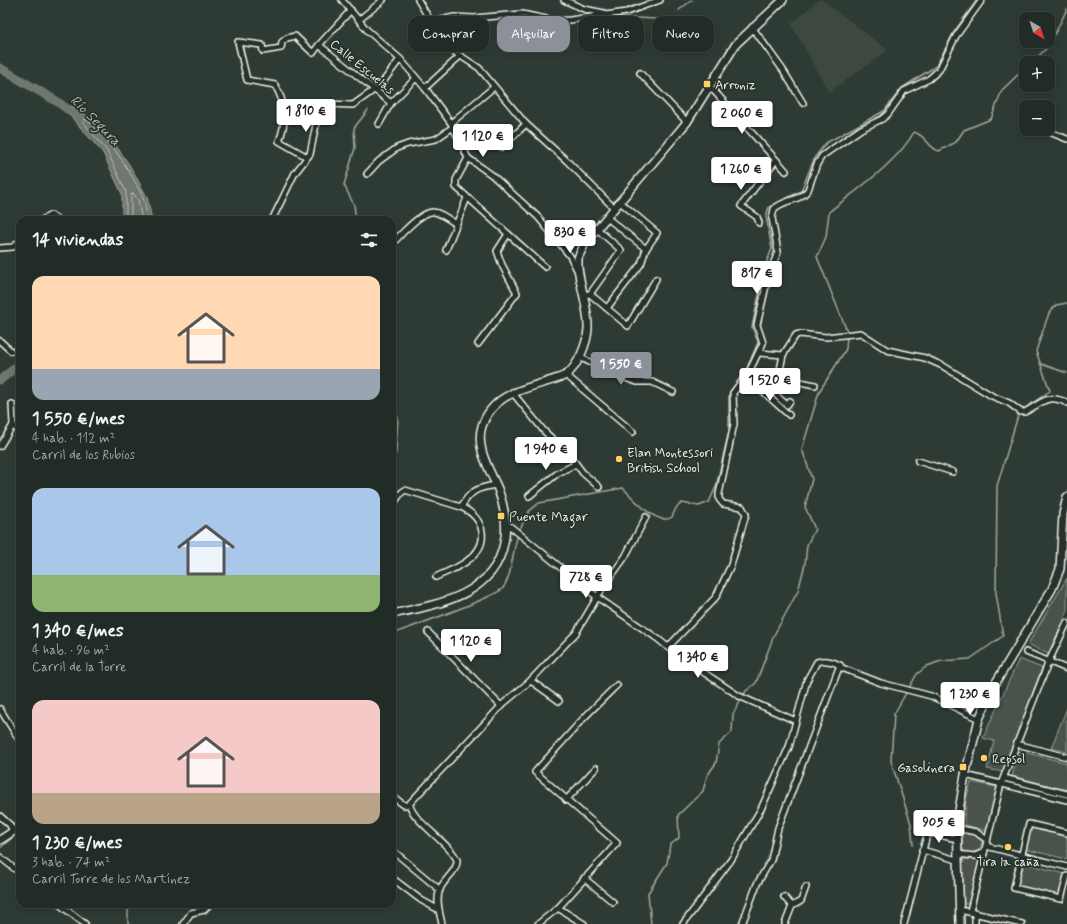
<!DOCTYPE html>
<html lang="es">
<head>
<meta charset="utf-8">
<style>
	:root { --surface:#222c27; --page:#2e3833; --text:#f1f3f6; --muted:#a2a7a7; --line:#3f4844; --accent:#8c9099 }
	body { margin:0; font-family:Mynerve,sans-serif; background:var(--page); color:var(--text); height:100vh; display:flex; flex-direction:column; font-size:15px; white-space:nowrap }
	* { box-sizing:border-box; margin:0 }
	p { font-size:13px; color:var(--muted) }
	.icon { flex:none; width:22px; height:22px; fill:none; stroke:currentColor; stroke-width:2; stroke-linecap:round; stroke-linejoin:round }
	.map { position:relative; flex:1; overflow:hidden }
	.details { position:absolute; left:16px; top:216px; width:380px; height:692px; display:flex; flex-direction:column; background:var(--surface); border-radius:12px; box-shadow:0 2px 10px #0003,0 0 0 1px var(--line) }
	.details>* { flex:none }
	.guide { position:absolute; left:408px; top:16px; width:380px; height:36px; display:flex; gap:8px }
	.needle { width:26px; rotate:141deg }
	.tools { position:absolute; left:1019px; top:12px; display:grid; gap:8px }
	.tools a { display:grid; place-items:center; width:36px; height:36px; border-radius:8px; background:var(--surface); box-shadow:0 2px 10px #0003,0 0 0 1px var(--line); font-size:20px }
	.price { position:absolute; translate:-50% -34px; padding:0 9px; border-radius:4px; background:#fff; color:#222; font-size:13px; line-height:26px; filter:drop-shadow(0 1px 2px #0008) }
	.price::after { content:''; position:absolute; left:50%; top:24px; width:12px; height:9px; margin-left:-6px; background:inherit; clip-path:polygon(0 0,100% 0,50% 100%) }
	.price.current { background:var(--accent); color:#fff }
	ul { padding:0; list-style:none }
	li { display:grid; align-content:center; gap:8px; height:212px; padding:0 16px }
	li span { display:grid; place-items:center; height:124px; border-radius:12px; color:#555 }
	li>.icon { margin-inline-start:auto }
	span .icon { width:72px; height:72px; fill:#fffc; stroke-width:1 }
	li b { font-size:17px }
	h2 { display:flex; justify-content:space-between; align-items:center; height:48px; padding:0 16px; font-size:17px }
	.chip { padding:0 14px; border-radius:12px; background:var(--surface); box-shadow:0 2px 10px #0003,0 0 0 1px var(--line); font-size:14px; line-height:36px }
	.chip.current { background:var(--accent); color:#fff }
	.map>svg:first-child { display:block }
	.built { fill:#3c4841 }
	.green { fill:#48524c; stroke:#9ea29a }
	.water { fill:#6f7770; stroke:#a4a8a0 }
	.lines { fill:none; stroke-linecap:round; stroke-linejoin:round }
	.shore { stroke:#bfc0b8; stroke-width:1 }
	.stream { stroke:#a4a8a0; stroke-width:1.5 }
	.river { stroke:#6f7770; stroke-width:9 }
	.minor-casing { stroke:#f4f1e8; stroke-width:8 }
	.major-casing { stroke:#f4f1e8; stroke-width:10 }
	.minor { stroke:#26332d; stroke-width:5 }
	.major { stroke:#26332d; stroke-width:7 }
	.poi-dot { fill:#ffd166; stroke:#26332d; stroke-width:1.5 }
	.labels { text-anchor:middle; stroke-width:3.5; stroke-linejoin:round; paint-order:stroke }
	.street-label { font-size:13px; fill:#f4f1e8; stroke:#26332d }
	.poi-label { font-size:13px; fill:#f4f1e8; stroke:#26332d; text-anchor:start }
	.water-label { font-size:14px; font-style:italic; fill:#b8bab2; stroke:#26332d }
</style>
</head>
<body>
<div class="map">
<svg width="1067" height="924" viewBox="0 0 1067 924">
	<rect width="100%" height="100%" fill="#2e3b34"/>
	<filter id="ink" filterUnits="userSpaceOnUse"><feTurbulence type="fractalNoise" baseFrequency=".025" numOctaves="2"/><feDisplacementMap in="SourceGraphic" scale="8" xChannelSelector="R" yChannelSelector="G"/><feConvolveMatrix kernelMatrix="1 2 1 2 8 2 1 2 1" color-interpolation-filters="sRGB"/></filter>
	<g filter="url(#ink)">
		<path class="built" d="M818,0H822L888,50L829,92L791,24Z"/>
		<g class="green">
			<path d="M1067,578V613L1048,654L1028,644Z"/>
			<path d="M1019,659L1042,668L1003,772L987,769L994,741L983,738Z"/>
			<path d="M1067,708V752L1051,748Z"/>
			<path d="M1020,751L1067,763V790L1012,776Z"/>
			<path d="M971,782L997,787L987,831L965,825L964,823L966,800Z"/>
			<path d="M1030,826L1067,835V859L1024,849Z"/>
			<path d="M963,832L978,835L982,842L979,851L968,853L962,849Z"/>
			<path d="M965,859L980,860L970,904H963L961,866Z"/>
			<path d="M1024,863L1065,874L1060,897L1017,886Z"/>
		</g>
		<path class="water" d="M58,102L76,108L103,127L130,166L147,197L152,220H122V194L103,153Z"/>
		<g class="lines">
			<g class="shore">
				<path d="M126,220V192L107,151L83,122L84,119C102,125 136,180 143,198C146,205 146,213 147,220"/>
				<path d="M131,220V195L133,193L138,200L142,220"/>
			</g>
			<g class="stream">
				<path d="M679,10L692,0"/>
				<path d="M615,17L657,19"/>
				<path d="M1031,63L1049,46L1067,9"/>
				<path d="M356,220L354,205L344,185L355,148L354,128L368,110"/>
				<path d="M847,331L817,257L826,237L829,212C856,190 898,162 914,132C927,136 928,148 939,151L956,142L964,130L991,119L1002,90L1026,67"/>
				<path d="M1041,364L1067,373"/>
				<path d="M392,409L398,418L396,453"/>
				<path d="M1022,410L1050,391L1036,351L1049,313L1056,305L1067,303"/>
				<path d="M519,531L529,511L539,503L623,488C633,498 657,527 672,517L676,508L682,503L699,506L709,502L716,487L729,431V394L747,368L758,342L752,327L765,266L772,249L766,216L769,207L801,191L815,157L826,143L884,111L902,88L936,66L954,32L977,0"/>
				<path d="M392,634C408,628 497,597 503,588C513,573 512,551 518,535"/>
				<path d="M743,696L746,691L756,683L774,635L798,591L805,564L807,545L815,529L805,507L812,479L802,449L819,392L846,349L847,336"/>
				<path d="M913,845L911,824L891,761L894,714L917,674L927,666L941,661L970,659L1003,636L996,593L997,486L1019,412"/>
				<path d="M0,848L13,837"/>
				<path d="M128,924V904"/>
				<path d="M651,924L648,893L667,863L670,845L679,838L678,815L703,791L707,776L716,763L719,744L732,732L733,714L741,700"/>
			</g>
			<g class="river">
				<path d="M0,68L58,102L67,109"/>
				<path d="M0,380L20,364"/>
			</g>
			<defs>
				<g id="minor">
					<path d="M342,0L367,30L400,59L425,88L451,123L468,158L492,175L538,217L570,256L577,270"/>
					<path d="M418,0L433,25"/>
					<path d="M564,0L584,9L604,13"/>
					<path d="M359,20L383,0"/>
					<path d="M752,27L783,70L803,103"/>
					<path d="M319,45L351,10"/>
					<path d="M640,73L687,122"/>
					<path d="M708,87L715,92L786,171"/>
					<path d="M425,88L460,56"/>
					<path d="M376,91L400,59"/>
					<path d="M391,103L416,78"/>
					<path d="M451,123L494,87"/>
					<path d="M1052,133L1067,139"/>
					<path d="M502,147L526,124"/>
					<path d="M307,157L279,141C287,121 286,104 275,85L247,80L238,42L262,45L263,51L281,48L282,42L287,38L295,36L313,53L319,45L391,103L379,124"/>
					<path d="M468,158L456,180V187L545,267"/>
					<path d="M367,174L379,161L397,148L408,144L436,139L453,127"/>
					<path d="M614,208L567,161L526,124L479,68L450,49L446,40L434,34L432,27L441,20L454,17L474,18L522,14L556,21L570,20L627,12L660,0"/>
					<path d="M606,217L646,249"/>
					<path d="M42,220L51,215L58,220"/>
					<path d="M272,220L295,173L310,154L319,110L326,104L353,105L374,90"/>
					<path d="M759,223L757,217L741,206L776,160"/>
					<path d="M393,243C400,235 423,210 434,212C441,213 450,220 456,224"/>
					<path d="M0,248L13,247L20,241"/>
					<path d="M446,250L467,198"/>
					<path d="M590,294L621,250L596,228"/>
					<path d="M583,295L590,294L628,326L656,279"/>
					<path d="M607,308L641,264L646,249L657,233L619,201"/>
					<path d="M0,341L11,351"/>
					<path d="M478,344L517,293L502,265L497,251L508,234"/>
					<path d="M759,353L783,355L796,335L800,334L826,337L861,333L887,350L925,358L943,366L992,396L1009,403L1021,412H1025C1042,403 1047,393 1067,403"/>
					<path d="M783,355L779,375L791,380L815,385"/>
					<path d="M579,357L622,377L637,382H652L673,392"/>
					<path d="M566,375L633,432"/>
					<path d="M779,375C773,392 772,393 787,405L790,401"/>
					<path d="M747,377L789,415"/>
					<path d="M512,392L544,431L570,456L583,473L599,487"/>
					<path d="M13,425L20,433"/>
					<path d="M0,446L13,425L12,404"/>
					<path d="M918,461L953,472"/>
					<path d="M529,496L558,473L576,464"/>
					<path d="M392,504C398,500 399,493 405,490L461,507C471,490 477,488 496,485"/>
					<path d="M506,523L597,597L658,639L676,654L739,696L796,721"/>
					<path d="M436,577C446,572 458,568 467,561C491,544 485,518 461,507"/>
					<path d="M428,632L501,706"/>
					<path d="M668,647L716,597L731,565L746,514L742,507L723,504L719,499V494L734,424L733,393L749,372L763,343L757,325L768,277L778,252L772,218L774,209C784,199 799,202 808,190L817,164L822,156L861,129L882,119L888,114L904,91L929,79L939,70L956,36L982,0"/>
					<path d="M1026,652L1067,669"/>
					<path d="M531,681L559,701"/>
					<path d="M0,709L20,741"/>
					<path d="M1017,744L1067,757"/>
					<path d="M965,775L1067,800"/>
					<path d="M1004,778L1067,794"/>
					<path d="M392,796L404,805H409"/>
					<path d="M566,800L596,768"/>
					<path d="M0,816L10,825L13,832"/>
					<path d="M956,828L976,832L987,840"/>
					<path d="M931,833L948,815L959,814"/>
					<path d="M1067,833L1029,824L1014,888L1061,899L1067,876"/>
					<path d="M986,846L1067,867"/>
					<path d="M392,850L440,890"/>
					<path d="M922,850L957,860"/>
					<path d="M957,854L975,856L984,852"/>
					<path d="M0,857L20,873"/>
					<path d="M392,878L421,900L439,910"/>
					<path d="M584,878L613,902"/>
					<path d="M784,897L792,906"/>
					<path d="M59,904L85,924"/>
					<path d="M558,908L584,924"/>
					<path d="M960,910L1022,924"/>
					<path d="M970,911L1001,784L1049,661L1067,623"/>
					<path d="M975,912V924"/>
					<path d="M183,924L191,913L204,910L210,904"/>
					<path d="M442,924C440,914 436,903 439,892C441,881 458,872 457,860C450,843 408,818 410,803L503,704L529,682L576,633L602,589L625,557L646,517"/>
					<path d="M538,924L558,908L617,843L535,772L575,728C576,725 611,691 617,685"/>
					<path d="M683,924L731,860L761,809L789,747L807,680L817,662C825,659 838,662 842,668L881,683L931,696L979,719"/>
					<path d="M742,924L757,884L771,860L778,828L840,665"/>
					<path d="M785,924L792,906L801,901L806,887"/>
					<path d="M904,924L927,835L931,833L957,839"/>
				</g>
				<g id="major">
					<path d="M392,614C436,605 494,596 504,543C508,525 504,506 498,489C490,470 475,448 482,426C492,396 519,390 546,382C552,380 560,378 566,375C578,366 587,344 588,329C589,309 580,287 578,267V258L585,243L687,122L736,44L783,0"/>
					<path d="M0,840L20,827"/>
					<path d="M960,924L957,822L965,775L979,719L995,684L1052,589L1060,569L1063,514L1067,497"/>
				</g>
			</defs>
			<use href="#minor" class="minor-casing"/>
			<use href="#major" class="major-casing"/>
			<use href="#minor" class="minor"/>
			<use href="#major" class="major"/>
		</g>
	</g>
	<g class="poi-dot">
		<rect x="703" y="80" width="8" height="8" rx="2"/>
		<circle cx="619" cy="459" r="4"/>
		<rect x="497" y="512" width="8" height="8" rx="2"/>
		<circle cx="984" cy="758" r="4"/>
		<rect x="959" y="763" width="8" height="8" rx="2"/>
		<circle cx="1008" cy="847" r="4"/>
	</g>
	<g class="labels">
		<g class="street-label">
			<text transform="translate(363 66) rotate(39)" y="5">Calle Escuelas</text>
		</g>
		<g class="poi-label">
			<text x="715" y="89">Arroniz</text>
			<text x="627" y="457">Elan Montessori<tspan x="627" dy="15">British School</tspan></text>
			<text x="509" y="521">Puente Magar</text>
			<text x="992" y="763">Repsol</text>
			<text x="955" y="772" text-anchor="end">Gasolinera</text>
			<text x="1008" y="866" text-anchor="middle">Tira la caña</text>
		</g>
		<g class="water-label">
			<text transform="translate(96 120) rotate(45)" y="5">Río Segura</text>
		</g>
	</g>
</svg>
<div class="tools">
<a><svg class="needle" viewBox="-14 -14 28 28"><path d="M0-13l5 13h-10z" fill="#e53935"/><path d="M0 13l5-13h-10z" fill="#a2a7a7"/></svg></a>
<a>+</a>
<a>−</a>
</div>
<b class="price" style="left:306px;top:133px">1 810 €</b>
<b class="price" style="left:742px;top:135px">2 060 €</b>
<b class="price" style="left:483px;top:158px">1 120 €</b>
<b class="price" style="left:741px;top:191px">1 260 €</b>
<b class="price" style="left:570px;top:254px">830 €</b>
<b class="price" style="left:757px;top:295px">817 €</b>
<b class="price current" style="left:621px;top:386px">1 550 €</b>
<b class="price" style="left:770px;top:402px">1 520 €</b>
<b class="price" style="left:546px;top:471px">1 940 €</b>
<b class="price" style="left:586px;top:599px">728 €</b>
<b class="price" style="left:471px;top:663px">1 120 €</b>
<b class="price" style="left:698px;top:679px">1 340 €</b>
<b class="price" style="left:970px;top:716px">1 230 €</b>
<b class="price" style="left:939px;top:844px">905 €</b>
<div class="guide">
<a class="chip">Comprar</a>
<a class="chip current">Alquilar</a>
<a class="chip">Filtros</a>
<a class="chip">Nuevo</a>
</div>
<section class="details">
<h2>14 viviendas<svg class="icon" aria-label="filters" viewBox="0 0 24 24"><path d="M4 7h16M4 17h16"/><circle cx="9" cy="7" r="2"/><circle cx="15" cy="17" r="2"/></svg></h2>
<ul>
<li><span style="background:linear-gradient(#ffd9b3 75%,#9aa5b1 0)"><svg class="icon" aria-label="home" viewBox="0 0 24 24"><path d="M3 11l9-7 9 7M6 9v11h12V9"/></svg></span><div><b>1 550 €/mes</b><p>4 hab. · 112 m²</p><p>Carril de los Rubios</p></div></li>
<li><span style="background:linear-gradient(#a9c7e8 70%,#8fb573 0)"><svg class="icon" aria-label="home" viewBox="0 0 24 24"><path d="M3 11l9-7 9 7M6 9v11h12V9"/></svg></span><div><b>1 340 €/mes</b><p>4 hab. · 96 m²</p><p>Carril de la Torre</p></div></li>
<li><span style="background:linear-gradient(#f6c9c9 75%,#b9a48a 0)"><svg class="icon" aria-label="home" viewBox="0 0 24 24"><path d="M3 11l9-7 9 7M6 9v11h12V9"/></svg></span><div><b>1 230 €/mes</b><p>3 hab. · 74 m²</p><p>Carril Torre de los Martínez</p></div></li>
</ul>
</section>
</div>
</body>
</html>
